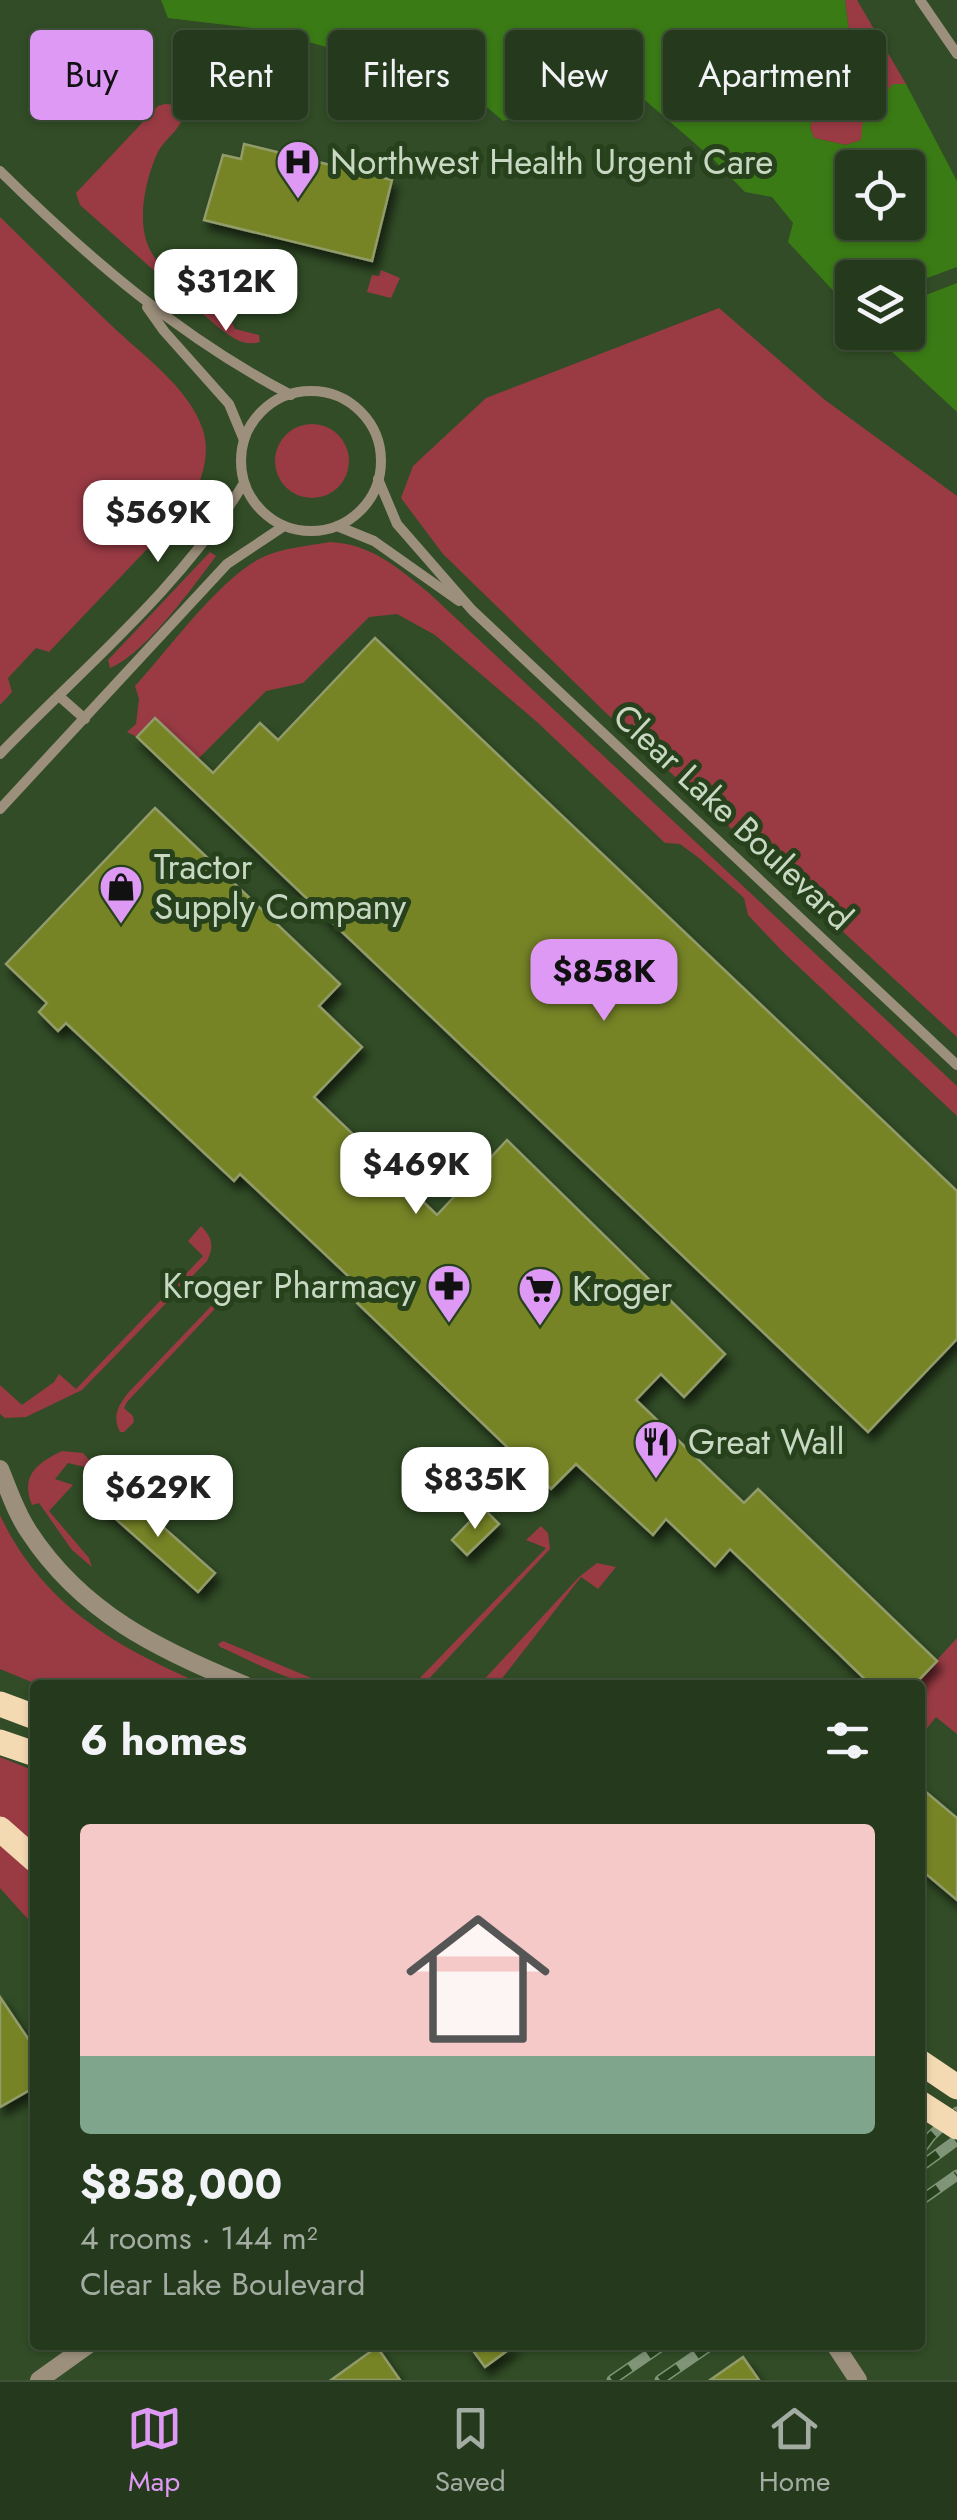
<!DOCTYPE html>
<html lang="en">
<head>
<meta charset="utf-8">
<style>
	:root { --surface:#25391c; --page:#314429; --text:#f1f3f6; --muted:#a3aca3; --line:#42533b; --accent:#dd99f4 }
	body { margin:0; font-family:Jost,sans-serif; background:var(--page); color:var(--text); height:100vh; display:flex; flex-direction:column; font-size:38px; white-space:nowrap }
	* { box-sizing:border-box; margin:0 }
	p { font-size:32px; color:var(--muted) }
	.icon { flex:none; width:55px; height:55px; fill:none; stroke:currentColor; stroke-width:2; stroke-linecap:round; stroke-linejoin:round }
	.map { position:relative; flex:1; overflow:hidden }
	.drawer { position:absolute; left:30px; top:1680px; width:895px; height:670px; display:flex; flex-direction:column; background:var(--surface); border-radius:10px; box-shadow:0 2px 8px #0004,0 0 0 2px var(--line) }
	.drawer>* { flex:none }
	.banner { position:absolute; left:30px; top:30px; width:898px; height:90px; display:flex; gap:20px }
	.buttons { position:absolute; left:835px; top:150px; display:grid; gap:20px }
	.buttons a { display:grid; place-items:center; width:90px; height:90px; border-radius:10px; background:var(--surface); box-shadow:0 2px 8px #0004,0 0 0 2px var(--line); font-size:50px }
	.price { position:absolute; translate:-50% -85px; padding:0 22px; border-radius:20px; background:#fff; color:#222; font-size:32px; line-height:65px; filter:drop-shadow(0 2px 5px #0008) }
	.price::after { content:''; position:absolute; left:50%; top:60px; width:30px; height:22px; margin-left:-15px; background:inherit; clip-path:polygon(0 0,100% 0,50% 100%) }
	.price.on { background:var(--accent); color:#111 }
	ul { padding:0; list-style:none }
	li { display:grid; align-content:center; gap:20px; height:530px; padding:0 50px }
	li+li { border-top:2px solid var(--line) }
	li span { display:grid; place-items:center; height:310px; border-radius:10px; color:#555 }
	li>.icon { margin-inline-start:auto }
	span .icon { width:180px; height:180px; fill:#fffc; stroke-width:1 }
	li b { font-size:42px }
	h2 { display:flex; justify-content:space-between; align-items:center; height:120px; padding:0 50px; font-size:42px }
	.chip { padding:0 35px; border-radius:10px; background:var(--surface); box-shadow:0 2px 8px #0004,0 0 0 2px var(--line); font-size:35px; line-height:90px }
	.chip.on { background:var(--accent); color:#111 }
	.menu { display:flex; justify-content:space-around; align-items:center; height:140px; border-top:2px solid var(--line); background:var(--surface); font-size:28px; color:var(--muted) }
	.menu a { display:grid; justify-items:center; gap:5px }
	.menu .on { color:var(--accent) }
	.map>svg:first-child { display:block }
	.green { fill:#9a3b44 }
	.water { fill:#3a7b15; fill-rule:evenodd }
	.building { fill:#768425; stroke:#929b6a; stroke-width:2.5; filter:url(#shadow) }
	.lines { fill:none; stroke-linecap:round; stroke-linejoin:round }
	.minor { stroke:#9c8f7c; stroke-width:10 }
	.tertiary { stroke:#9c8f7c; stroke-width:18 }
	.primary { stroke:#f4dab3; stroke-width:25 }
	.rail-casing { stroke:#809578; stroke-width:11 }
	.rail { stroke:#26411b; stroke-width:8; stroke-dasharray:22; stroke-linecap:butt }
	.primary-bridge { stroke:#f4dab3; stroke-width:25 }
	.labels { text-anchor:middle; stroke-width:10; stroke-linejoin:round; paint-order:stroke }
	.poi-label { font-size:35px; fill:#c8d8c2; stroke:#26411b; text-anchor:start }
	.street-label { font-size:35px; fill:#c8d8c2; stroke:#26411b }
</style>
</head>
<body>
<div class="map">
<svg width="957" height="2380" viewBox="0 0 957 2380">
	<defs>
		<filter id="shadow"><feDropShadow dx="4.5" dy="8" stdDeviation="5" flood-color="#0009"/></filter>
	</defs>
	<rect width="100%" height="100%" fill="#314c26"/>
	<g class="green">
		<path d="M845,0H857L906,84H893L861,140L846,145L814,138L810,127L849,32Z"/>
		<path d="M165,104L177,105L183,118C177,133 162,141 156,156C142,190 132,243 165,268C180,280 201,279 216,290L211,308L228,314L235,329L259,335L260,342C243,347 232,337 219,328L80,205L76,193L158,106Z"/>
		<path d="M0,217C37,253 74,290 111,325C142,355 189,387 203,430C211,456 201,481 190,504L49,652L36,648L8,678L12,692L0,705Z"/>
		<path d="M381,270L400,278L391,298L367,292L372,275L379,276Z"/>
		<path d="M719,308L825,400L957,496V1037L605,712L443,554L401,498L413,466L486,398Z"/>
		<circle cx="312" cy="461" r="37"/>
		<path d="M330,542C372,544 398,568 429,593L957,1086V1116L782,951L748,915L744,898L699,858L680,844L665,843L537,722L435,635L397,614L369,617L303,683L266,691L198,759L155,718L137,737L127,732L136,724L139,699L135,686C168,650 219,579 261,558C282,548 307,546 330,542Z"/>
		<path d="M210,552L216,556C193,587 145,654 110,668L108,660Z"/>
		<path d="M201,1226C213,1238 214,1247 207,1261L82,1390L26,1417L5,1418L0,1414V1385L22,1405L54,1382L59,1374L76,1389L203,1256L188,1241Z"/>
		<path d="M245,1278L260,1282L262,1286L241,1281L127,1402L124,1408L133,1416L134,1422L124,1432H120C112,1416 118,1406 128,1393L236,1280Z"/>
		<path d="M62,1451L83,1453L93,1464L89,1468L68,1463L55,1479L73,1485L49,1511L89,1558L92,1567L72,1550L39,1503L32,1505C20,1476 37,1463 62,1451Z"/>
		<path d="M0,1515C42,1605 117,1648 205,1685H39L0,1669Z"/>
		<path d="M541,1526L548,1533L550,1549L423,1685H413L546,1548L526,1540Z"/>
		<path d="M597,1563L616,1567L598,1589L581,1577L497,1685H479L579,1577Z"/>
		<path d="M957,1638V1734L936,1717L920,1737V1685H914Z"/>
		<path d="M223,1641L328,1685C292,1685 253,1661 220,1647L218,1644Z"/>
		<path d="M0,1757L35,1771V1847L0,1817Z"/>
		<path d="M0,1843L35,1873V1927L0,1888Z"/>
	</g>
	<g class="water">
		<path d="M161,0H845L849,32L810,127L814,138L846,145L861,140L863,117L893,84H906L957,181V267L908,285V278H852V300L840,298L788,242L793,223L772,197L745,192L714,160L616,75L595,80L557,108L503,121L473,95L443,79L261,29L168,18ZM852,168H908V222H852Z"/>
		<path d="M957,283V412L876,337L877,333L908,332V302Z"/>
	</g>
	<g class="building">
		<path d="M244,144L392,180L372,261L204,220L223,155L241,159Z"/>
		<path d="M375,638L957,1191V1339L868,1432L137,737L155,718L213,773L260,723L278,740Z"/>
		<path d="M155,808L340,984L319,1006L362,1047L314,1097L437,1215L507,1140L725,1354L684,1397L661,1374L636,1400L744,1503L758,1489L937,1661L914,1685H871L730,1549L715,1566L666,1519L653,1535L576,1464L551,1489L355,1301L364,1291L240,1174L234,1181L66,1023L58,1031L39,1012L47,1003L6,964Z"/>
		<path d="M118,1487L215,1573L198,1592L101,1506Z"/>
		<path d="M483,1508L499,1524L467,1555L452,1540Z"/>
		<path d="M920,1787L957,1818V1900L920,1869Z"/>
		<path d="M0,1997L35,2049V2087L0,2107Z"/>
		<path d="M469,2345H515L485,2367Z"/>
		<path d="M377,2347L400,2380H331Z"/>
		<path d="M743,2357L759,2380H710Z"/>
	</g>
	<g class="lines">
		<g class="minor">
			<path d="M920,0L957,54"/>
			<path d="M0,171C87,257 181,338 291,395"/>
			<path d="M147,307L164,331L229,404L244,440"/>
			<circle cx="311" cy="461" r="70"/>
			<path d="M378,479L397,524L472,610L957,1065"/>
			<path d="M337,526L374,541L459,601"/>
			<path d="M59,696L85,719"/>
			<path d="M0,754C84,667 181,588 244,483"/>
			<path d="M0,809L227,564L284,526"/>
		</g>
		<g class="tertiary">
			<path d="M0,1469C9,1491 16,1513 29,1532C82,1613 159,1650 245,1685"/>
			<path d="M835,2345L858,2380"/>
			<path d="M39,2380L88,2345"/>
		</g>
		<g class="primary">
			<path d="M0,1704L35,1717"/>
			<path d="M0,1742L35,1754"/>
			<path d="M0,1829L35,1860"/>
			<path d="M920,2062L957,2087"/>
		</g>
		<defs>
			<g id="rail">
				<path d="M920,2151L931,2136L957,2112"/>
				<path d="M920,2167L957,2140"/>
				<path d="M920,2201L957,2175"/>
				<path d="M612,2380L663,2345"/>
				<path d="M660,2380L711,2345"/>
			</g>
		</defs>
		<use href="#rail" class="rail-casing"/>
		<use href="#rail" class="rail"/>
		<path class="primary-bridge" d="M920,2103L957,2127"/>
	</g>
	<defs>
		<symbol id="hospital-pin" viewBox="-11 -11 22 30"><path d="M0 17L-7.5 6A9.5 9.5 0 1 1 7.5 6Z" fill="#dd99f4" stroke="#26411b"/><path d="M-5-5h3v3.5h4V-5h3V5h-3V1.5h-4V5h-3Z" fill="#111"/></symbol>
		<symbol id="shop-pin" viewBox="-11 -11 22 30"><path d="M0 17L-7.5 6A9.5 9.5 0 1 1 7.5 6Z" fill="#dd99f4" stroke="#26411b"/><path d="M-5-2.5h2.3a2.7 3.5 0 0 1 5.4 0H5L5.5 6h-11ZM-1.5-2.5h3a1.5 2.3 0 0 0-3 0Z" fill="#111"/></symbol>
		<symbol id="pharmacy-pin" viewBox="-11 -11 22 30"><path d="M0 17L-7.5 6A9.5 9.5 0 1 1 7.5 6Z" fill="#dd99f4" stroke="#26411b"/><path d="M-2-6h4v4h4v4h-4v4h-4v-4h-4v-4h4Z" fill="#111"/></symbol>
		<symbol id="supermarket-pin" viewBox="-11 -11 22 30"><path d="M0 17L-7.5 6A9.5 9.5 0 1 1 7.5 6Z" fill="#dd99f4" stroke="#26411b"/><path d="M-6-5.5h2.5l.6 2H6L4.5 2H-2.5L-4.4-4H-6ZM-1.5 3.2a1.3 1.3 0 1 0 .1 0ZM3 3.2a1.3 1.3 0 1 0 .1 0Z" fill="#111"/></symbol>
		<symbol id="restaurant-pin" viewBox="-11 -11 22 30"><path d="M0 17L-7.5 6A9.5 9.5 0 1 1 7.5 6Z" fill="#dd99f4" stroke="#26411b"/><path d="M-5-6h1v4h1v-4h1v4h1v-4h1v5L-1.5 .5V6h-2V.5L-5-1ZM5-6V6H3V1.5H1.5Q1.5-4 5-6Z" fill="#111"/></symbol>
	</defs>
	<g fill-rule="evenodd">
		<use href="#hospital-pin" x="273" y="137" width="50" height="68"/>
		<use href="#shop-pin" x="96" y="862" width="50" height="68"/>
		<use href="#pharmacy-pin" x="424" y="1261" width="50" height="68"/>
		<use href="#supermarket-pin" x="515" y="1264" width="50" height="68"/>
		<use href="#restaurant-pin" x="631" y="1417" width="50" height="68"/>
	</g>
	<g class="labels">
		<g class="poi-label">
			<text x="330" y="174">Northwest Health Urgent Care</text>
			<text x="154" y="879">Tractor<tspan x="154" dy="40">Supply Company</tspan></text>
			<text x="416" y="1298" text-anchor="end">Kroger Pharmacy</text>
			<text x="572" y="1301">Kroger</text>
			<text x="688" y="1454">Great Wall</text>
		</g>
		<g class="street-label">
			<text transform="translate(733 817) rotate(43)" y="12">Clear Lake Boulevard</text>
		</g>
	</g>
</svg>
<div class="buttons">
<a><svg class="icon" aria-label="locate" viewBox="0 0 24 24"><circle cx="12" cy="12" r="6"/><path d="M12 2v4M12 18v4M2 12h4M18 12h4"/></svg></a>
<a><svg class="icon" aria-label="layers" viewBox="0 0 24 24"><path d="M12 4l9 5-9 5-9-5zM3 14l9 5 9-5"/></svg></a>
</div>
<b class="price" style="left:226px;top:334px">$312K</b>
<b class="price" style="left:158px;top:565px">$569K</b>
<b class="price on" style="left:604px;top:1024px">$858K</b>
<b class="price" style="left:416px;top:1217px">$469K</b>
<b class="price" style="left:475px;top:1532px">$835K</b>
<b class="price" style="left:158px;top:1540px">$629K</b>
<div class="banner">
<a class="chip on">Buy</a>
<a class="chip">Rent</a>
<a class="chip">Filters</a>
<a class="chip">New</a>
<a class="chip">Apartment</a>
</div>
<section class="drawer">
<h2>6 homes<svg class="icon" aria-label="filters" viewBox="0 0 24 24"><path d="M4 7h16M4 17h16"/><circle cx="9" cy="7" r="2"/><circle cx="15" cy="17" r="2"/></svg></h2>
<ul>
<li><span style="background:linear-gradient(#f6c9c9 75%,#7fa58c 0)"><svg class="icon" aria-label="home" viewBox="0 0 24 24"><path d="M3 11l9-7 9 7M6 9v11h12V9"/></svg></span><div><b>$858,000</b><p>4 rooms · 144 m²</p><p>Clear Lake Boulevard</p></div></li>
</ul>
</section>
</div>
<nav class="menu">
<a class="on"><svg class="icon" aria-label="map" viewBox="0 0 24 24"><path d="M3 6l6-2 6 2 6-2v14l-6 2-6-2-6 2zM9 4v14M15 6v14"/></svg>Map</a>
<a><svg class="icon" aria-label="saved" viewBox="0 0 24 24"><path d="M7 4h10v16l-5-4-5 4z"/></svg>Saved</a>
<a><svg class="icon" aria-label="home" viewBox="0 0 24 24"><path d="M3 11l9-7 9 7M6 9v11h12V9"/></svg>Home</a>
</nav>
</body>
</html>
